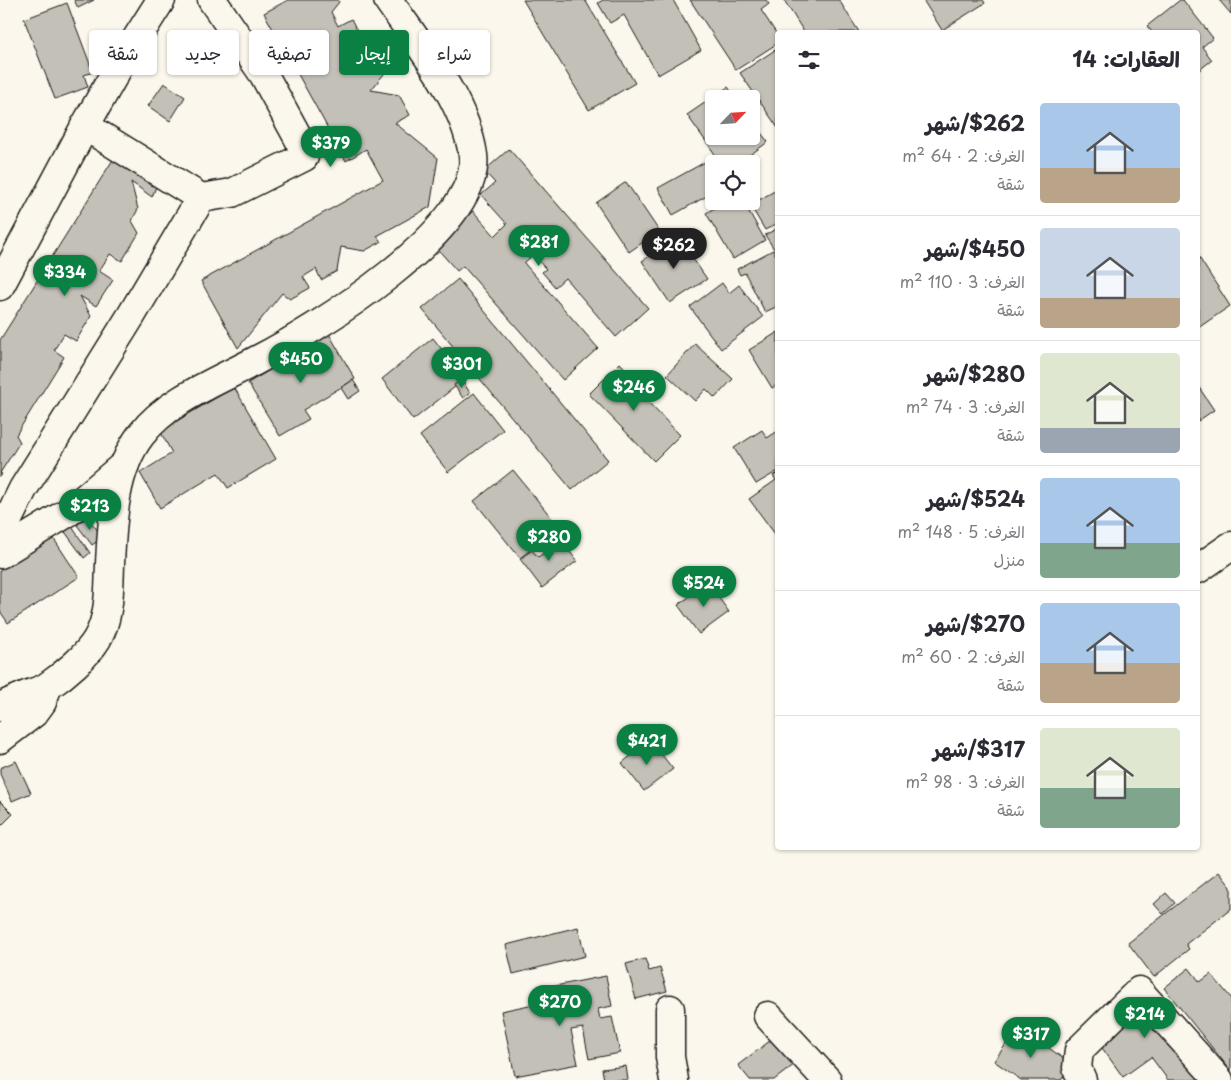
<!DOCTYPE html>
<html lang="ar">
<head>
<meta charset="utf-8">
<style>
	:root { --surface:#fff; --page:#f7f7f7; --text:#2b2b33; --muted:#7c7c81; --line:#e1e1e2; --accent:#0b8043 }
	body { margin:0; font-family:"Playpen Sans","Playpen Sans Arabic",sans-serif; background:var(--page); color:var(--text); direction:rtl; height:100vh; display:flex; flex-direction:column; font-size:19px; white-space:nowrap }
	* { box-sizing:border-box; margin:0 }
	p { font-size:16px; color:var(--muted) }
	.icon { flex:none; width:28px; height:28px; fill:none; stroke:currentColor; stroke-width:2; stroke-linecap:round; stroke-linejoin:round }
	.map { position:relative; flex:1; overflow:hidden; direction:ltr }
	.sheet { position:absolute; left:775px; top:30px; width:425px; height:820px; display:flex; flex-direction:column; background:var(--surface); border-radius:5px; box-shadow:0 1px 4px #0004; direction:rtl }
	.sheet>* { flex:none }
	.top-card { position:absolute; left:15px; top:30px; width:475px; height:45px; direction:rtl; display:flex; gap:10px }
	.needle { width:32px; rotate:65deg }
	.buttons { position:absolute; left:705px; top:90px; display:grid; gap:10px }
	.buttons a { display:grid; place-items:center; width:55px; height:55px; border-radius:5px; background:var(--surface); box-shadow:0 1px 4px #0004; font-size:25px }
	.price { position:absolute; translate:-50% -42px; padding:0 11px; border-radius:18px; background:var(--accent); color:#fff; font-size:16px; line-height:32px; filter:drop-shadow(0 1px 2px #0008) }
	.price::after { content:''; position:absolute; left:50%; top:30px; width:15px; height:11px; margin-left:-8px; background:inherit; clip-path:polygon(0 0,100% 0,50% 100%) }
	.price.active { background:#222; color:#fff }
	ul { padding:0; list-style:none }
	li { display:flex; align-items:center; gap:15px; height:125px; padding:0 20px }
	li+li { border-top:1px solid var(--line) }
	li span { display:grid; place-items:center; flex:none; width:140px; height:100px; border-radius:5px; color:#555 }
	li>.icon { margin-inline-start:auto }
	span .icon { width:60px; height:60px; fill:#fffc; stroke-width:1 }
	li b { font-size:21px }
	h2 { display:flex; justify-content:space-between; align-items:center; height:60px; padding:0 20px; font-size:21px }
	.tag { padding:0 18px; border-radius:5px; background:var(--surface); box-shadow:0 1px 4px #0004; font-size:18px; line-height:45px }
	.tag.active { background:var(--accent); color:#fff }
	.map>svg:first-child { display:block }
	.building { fill:#c3c0b8; stroke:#1c1c1c }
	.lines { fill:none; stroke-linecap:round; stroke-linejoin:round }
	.minor-casing { stroke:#1c1c1c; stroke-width:31 }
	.minor { stroke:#fbf7ec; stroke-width:28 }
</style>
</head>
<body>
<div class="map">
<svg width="1231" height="1080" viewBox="0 0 1231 1080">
	<rect width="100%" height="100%" fill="#fbf7ec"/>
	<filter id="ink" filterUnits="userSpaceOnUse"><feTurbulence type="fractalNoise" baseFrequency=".02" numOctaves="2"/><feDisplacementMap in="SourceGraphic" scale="10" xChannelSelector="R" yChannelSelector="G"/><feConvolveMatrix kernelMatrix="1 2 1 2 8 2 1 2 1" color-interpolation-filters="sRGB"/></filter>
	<g filter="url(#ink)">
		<g class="building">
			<path d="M74,0H94L78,8Z"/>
			<path d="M288,0H338L339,2L331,12L338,26L351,19L364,43L348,52L375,57L384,74L371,90L399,95L410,115L395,123L438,158L430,207L377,236L381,242L364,251L341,247L337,271L321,280L316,269L303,277L310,288L290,299L282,293L238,348L201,281L383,180L366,149L346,161L264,13Z"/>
			<path d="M523,0H585L635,83L589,110Z"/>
			<path d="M603,0H673L701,50L658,75L624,15L610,23L598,3Z"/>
			<path d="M690,0H766L769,4L761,10L778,36V43L736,70Z"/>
			<path d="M784,0H839L859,32H804Z"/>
			<path d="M923,0H983L985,3L942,30Z"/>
			<path d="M1180,0H1183L1213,38L1202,47L1212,60L1198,71V32H1152L1147,26Z"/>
			<path d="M1219,0H1231V14Z"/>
			<path d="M67,3L93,72L84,75L88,87L55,99L24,19Z"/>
			<path d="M778,48V128L740,73Z"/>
			<path d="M164,83L185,97L170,121L148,106Z"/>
			<path d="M728,87L736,99H714V136H751V120L768,142L737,164H722L687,115Z"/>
			<path d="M509,149L648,308L616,337L565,278L555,287L542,272L546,269L533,255L524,263L598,348L563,380L463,266L457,271L434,245L473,211L495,236L507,224L481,195L495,183L484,171Z"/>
			<path d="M114,158L157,184L152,197L131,182L138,209L132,221L139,233L122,261L110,254L99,271L113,280L96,306L80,296L91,316L76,341L64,334L54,350L64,357L16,435L20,442L0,473L2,474L0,477V340Z"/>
			<path d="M705,162L714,176V192L673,215L658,188Z"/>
			<path d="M626,182L659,231L629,252L596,203Z"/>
			<path d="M778,189V223L765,230L750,205Z"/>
			<path d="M726,201H743L765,240L733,259L706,213Z"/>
			<path d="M778,228V255L765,235Z"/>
			<path d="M678,237L707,279L670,303L642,261Z"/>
			<path d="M773,250L778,259V306L765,312L745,273L740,275L737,269Z"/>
			<path d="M1198,256L1230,306L1198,328Z"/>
			<path d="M458,279L608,460L572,490L422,309Z"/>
			<path d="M722,283L729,293L739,285L763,317L721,349L690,307Z"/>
			<path d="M778,332V385L772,388L749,350Z"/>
			<path d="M329,334L355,379L303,410L309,419L280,436L248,383Z"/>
			<path d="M433,338L465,379L413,420L382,379Z"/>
			<path d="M695,344L733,379L715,398L706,389L695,401L667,375Z"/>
			<path d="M620,363L645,389L640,394L680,435L654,461L589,394Z"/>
			<path d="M353,380L360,391L348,399L341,388Z"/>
			<path d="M462,380L470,393L463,398L454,385Z"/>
			<path d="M1198,386L1214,410L1198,421Z"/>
			<path d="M234,387L276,459L228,488L218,473L160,508L140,473L172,453L160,431Z"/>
			<path d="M474,393L503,430L448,472L420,436Z"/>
			<path d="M762,430L767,438L778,431V471L756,484L734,448Z"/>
			<path d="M513,470L559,527L520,558L474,501Z"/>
			<path d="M778,473V538L749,499L776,480L773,476Z"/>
			<path d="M87,517L103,537L92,545L77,525Z"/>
			<path d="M70,524L90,553L84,558L63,529Z"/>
			<path d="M50,533L79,577L8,623L0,611V566Z"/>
			<path d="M556,534L577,561L542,588L520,559L532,550L538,557L550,549L544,542Z"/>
			<path d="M708,583L729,612L699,634L678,605Z"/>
			<path d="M650,740L673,769L644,791L622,763Z"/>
			<path d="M16,761L31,793L12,801L0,774V768Z"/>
			<path d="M0,801L13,814L0,827Z"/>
			<path d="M1219,872L1231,887V909L1186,944L1189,949L1154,977L1128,943Z"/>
			<path d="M1166,893L1175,903L1163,914L1154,904Z"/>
			<path d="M578,927L585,956L513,974L506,945Z"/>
			<path d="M645,959L649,971L660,968L667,991L636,999L626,964Z"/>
			<path d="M1189,968L1200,982L1211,974L1231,998V1071L1164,988Z"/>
			<path d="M606,976L612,1006L598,1009L600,1019L612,1017L620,1053L589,1059L583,1028L571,1030L578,1064L515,1076L501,1011L548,1001L545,988Z"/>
			<path d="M1143,985L1212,1080H1168L1151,1057L1123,1077L1087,1027Z"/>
			<path d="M1019,1026L1072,1065L1061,1080H1021L994,1061Z"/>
			<path d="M779,1034L799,1061L774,1080H750L738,1065Z"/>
			<path d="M626,1066L628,1080H604L602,1069Z"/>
		</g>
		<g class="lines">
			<defs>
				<g id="minor">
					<path d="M85,126L201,198L232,193L304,157L300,141L264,75L212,0"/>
					<path d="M0,286L85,126L118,68L161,0"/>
					<path d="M0,536L23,489L131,316L201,198"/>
					<path d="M0,554L70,511L125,464"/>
					<path d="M1198,569L1231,546"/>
					<path d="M0,707C7,704 14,700 22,697C30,693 41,691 48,686C64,675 87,656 97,639C110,617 109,590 110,564C112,522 114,470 141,435C167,400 220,380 257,360C313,331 483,228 473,155C465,100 419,45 388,0"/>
					<path d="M0,739L34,713L42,702L47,688"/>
					<path d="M670,1009V1057L674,1080"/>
					<path d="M768,1016L827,1080"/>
					<path d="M1082,1080L1077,1068L1079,1050L1139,991L1219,1080"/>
				</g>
			</defs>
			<use href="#minor" class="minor-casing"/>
			<use href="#minor" class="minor"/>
		</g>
	</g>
</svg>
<div class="buttons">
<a><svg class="needle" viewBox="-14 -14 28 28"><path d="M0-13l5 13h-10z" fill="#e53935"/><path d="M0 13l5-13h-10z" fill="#7c7c81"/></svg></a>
<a><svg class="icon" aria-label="locate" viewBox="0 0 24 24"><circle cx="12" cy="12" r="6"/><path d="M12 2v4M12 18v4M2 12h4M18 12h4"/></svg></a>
</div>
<b class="price" style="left:331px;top:168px">$379</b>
<b class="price" style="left:539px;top:267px">$281</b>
<b class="price active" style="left:674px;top:270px">$262</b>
<b class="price" style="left:65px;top:297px">$334</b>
<b class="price" style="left:301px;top:384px">$450</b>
<b class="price" style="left:462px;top:389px">$301</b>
<b class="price" style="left:634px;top:412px">$246</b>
<b class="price" style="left:90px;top:531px">$213</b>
<b class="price" style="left:549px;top:562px">$280</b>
<b class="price" style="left:704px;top:608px">$524</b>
<b class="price" style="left:647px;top:766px">$421</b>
<b class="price" style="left:560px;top:1027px">$270</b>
<b class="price" style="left:1145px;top:1039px">$214</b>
<b class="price" style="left:1031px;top:1059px">$317</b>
<div class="top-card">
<a class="tag">شراء</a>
<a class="tag active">إيجار</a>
<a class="tag">تصفية</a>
<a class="tag">جديد</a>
<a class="tag">شقة</a>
</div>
<section class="sheet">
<h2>العقارات: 14<svg class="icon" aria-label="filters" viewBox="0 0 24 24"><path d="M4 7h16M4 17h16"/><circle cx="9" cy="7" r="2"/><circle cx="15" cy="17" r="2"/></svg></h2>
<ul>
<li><span style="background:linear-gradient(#a9c7e8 65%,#b9a48a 0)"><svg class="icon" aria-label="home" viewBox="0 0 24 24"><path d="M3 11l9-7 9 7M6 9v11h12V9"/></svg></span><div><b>$262/شهر</b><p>الغرف: 2 · 64 m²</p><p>شقة</p></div></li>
<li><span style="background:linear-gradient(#c9d6e8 70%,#b9a48a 0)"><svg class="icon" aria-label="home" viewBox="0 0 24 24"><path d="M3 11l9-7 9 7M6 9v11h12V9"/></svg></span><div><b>$450/شهر</b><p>الغرف: 3 · 110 m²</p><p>شقة</p></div></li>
<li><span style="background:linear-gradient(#dfe7d0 75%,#9aa5b1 0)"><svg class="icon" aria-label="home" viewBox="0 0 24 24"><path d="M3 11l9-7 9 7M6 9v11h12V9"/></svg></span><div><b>$280/شهر</b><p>الغرف: 3 · 74 m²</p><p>شقة</p></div></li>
<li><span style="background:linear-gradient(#a9c7e8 65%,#7fa58c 0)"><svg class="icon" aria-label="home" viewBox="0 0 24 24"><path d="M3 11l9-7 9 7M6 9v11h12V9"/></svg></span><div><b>$524/شهر</b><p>الغرف: 5 · 148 m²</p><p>منزل</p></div></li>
<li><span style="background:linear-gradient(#a9c7e8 60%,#b9a48a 0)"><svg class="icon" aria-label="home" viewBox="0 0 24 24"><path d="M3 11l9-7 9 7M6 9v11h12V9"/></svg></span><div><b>$270/شهر</b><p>الغرف: 2 · 60 m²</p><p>شقة</p></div></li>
<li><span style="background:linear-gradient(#dfe7d0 60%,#7fa58c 0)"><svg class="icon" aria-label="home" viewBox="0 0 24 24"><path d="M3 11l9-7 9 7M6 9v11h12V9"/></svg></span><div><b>$317/شهر</b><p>الغرف: 3 · 98 m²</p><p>شقة</p></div></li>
</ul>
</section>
</div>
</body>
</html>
